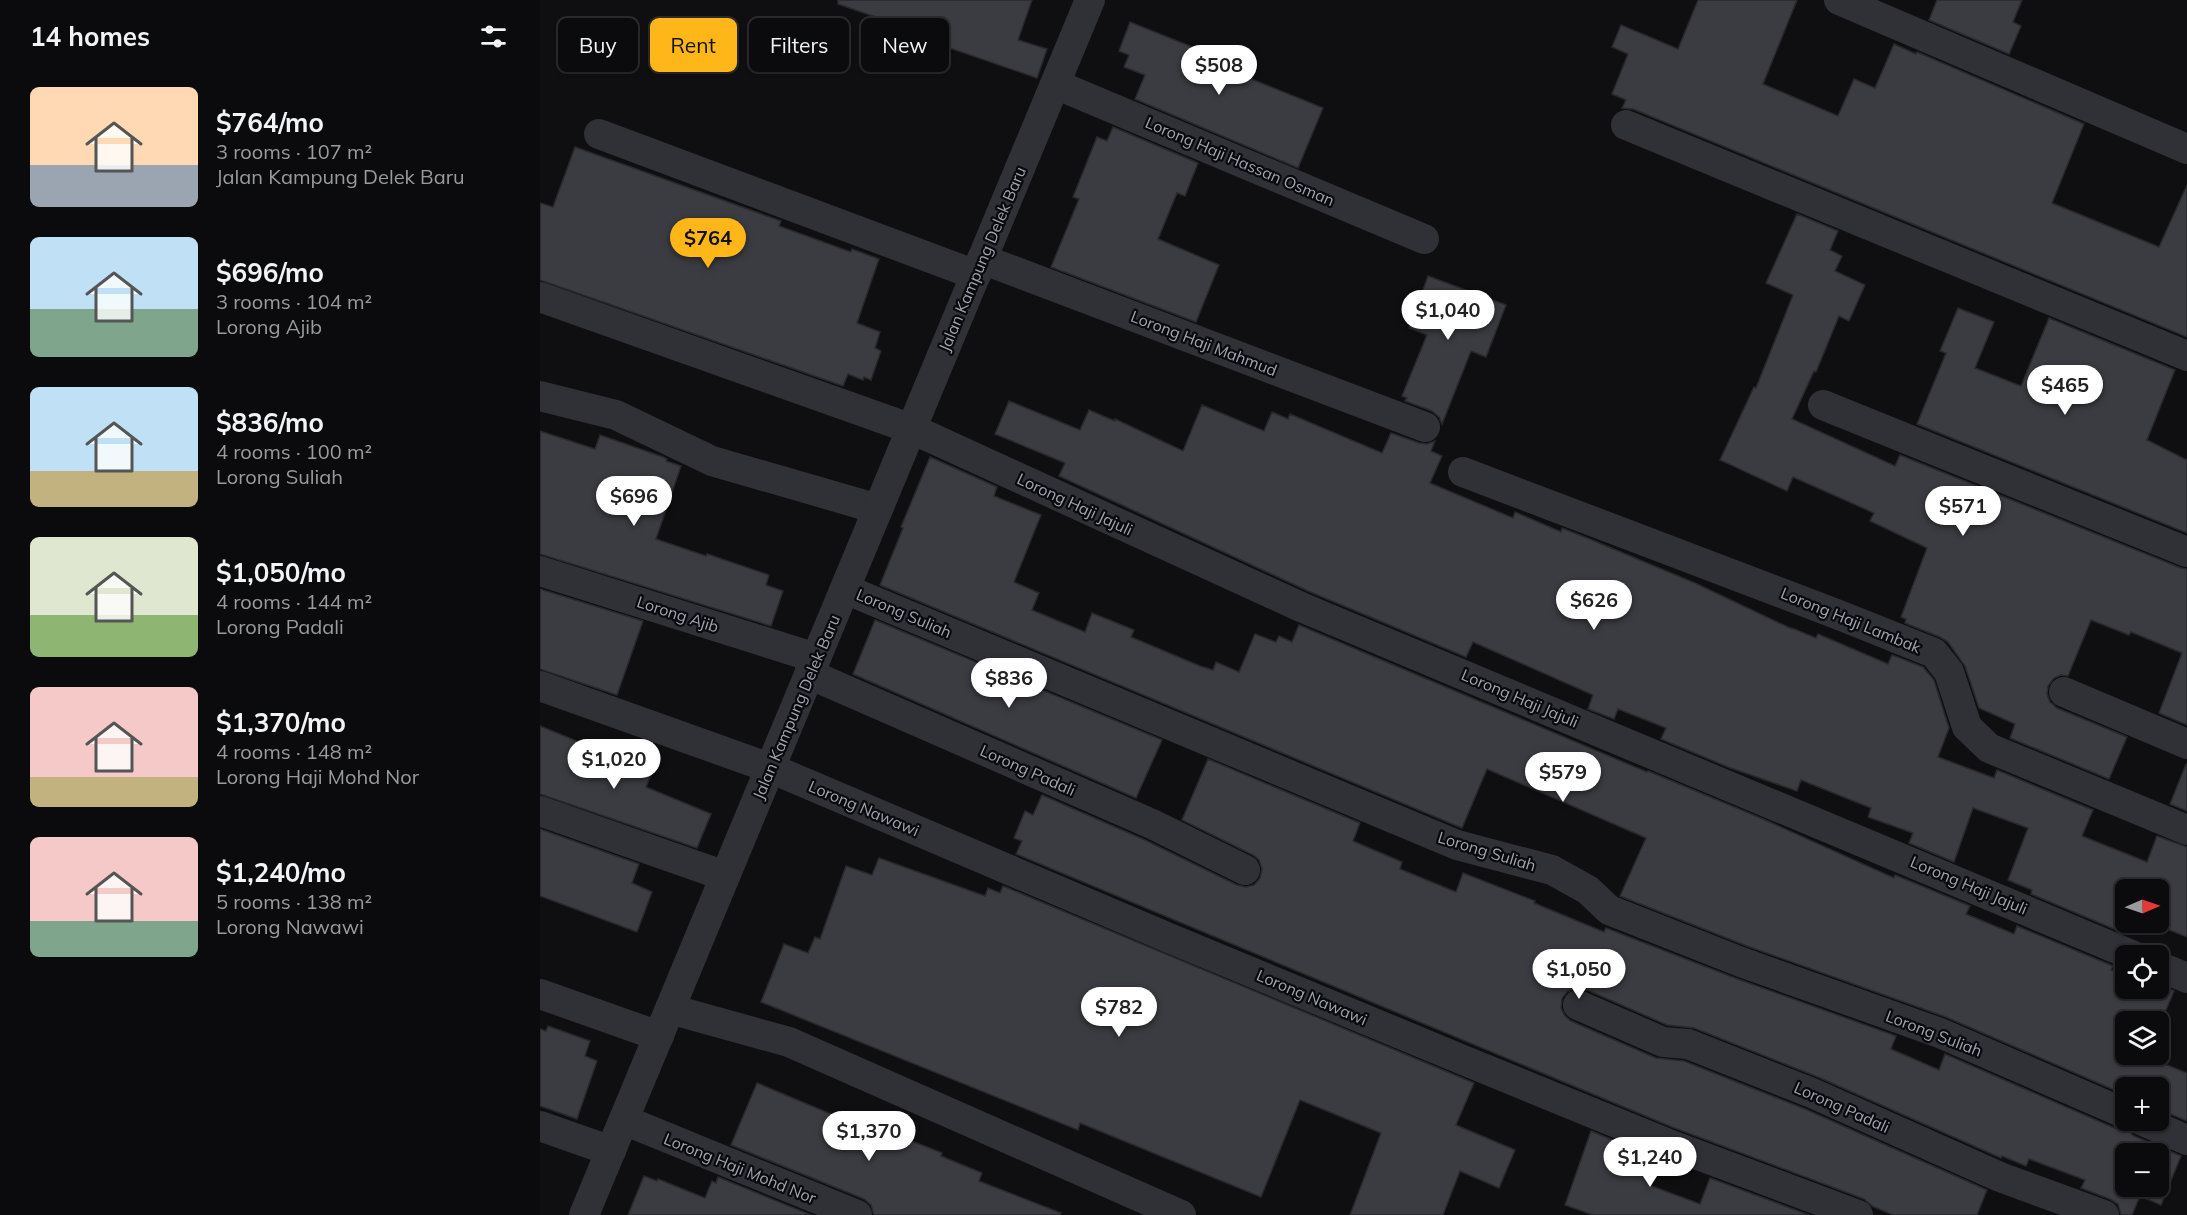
<!DOCTYPE html>
<html lang="en">
<head>
<meta charset="utf-8">
<style>
	:root { --surface:#0b0b0d; --page:#141416; --text:#f1f3f6; --muted:#9a9b9d; --line:#2b2b2e; --accent:#ffb619 }
	body { margin:0; font-family:Mulish,sans-serif; background:var(--page); color:var(--text); height:100vh; display:flex; flex-direction:column; font-size:22px; white-space:nowrap }
	* { box-sizing:border-box; margin:0 }
	p { font-size:20px; color:var(--muted) }
	.icon { flex:none; width:33px; height:33px; fill:none; stroke:currentColor; stroke-width:2; stroke-linecap:round; stroke-linejoin:round }
	.map { position:relative; flex:1; overflow:hidden }
	.panel { display:flex; flex-direction:column; background:var(--surface); width:540px }
	.panel>* { flex:none }
	.top-card { position:absolute; left:18px; top:18px; width:570px; height:54px; display:flex; gap:12px }
	.needle { width:39px; rotate:88deg }
	.controls { position:absolute; left:1575px; top:879px; display:grid; gap:12px }
	.controls a { display:grid; place-items:center; width:54px; height:54px; border-radius:9px; background:var(--surface); box-shadow:0 2px 4px #0004,0 0 0 2px var(--line); font-size:30px }
	.price { position:absolute; translate:-50% -51px; padding:0 14px; border-radius:21px; background:#fff; color:#222; font-size:20px; line-height:39px; filter:drop-shadow(0 2px 3px #0008) }
	.price::after { content:''; position:absolute; left:50%; top:36px; width:18px; height:14px; margin-left:-9px; background:inherit; clip-path:polygon(0 0,100% 0,50% 100%) }
	.price.selected { background:var(--accent); color:#111 }
	ul { padding:0; list-style:none }
	li { display:flex; align-items:center; gap:18px; height:150px; padding:0 30px }
	li span { display:grid; place-items:center; flex:none; width:168px; height:120px; border-radius:9px; color:#555 }
	li>.icon { margin-inline-start:auto }
	span .icon { width:72px; height:72px; fill:#fffc; stroke-width:1 }
	li b { font-size:26px }
	h2 { display:flex; justify-content:space-between; align-items:center; height:72px; padding:0 30px; font-size:26px }
	.chip { padding:0 21px; border-radius:9px; background:var(--surface); box-shadow:0 2px 4px #0004,0 0 0 2px var(--line); font-size:21px; line-height:54px }
	.chip.selected { background:var(--accent); color:#111 }
	main { display:flex; flex:1; min-height:0 }
	.map>svg:first-child { display:block }
	.building { fill:#3b3c41; stroke:#29292d; stroke-width:1.5; fill-rule:evenodd }
	.lines { fill:none; stroke-linecap:round; stroke-linejoin:round }
	.minor { stroke:#303136; stroke-width:30 }
	.labels { text-anchor:middle; stroke-width:4.5; stroke-linejoin:round; paint-order:stroke }
	.street-label { font-size:16px; fill:#9fa4b3; stroke:#0a0a0c }
</style>
</head>
<body>
<main>
<section class="panel">
<h2>14 homes<svg class="icon" aria-label="filters" viewBox="0 0 24 24"><path d="M4 7h16M4 17h16"/><circle cx="9" cy="7" r="2"/><circle cx="15" cy="17" r="2"/></svg></h2>
<ul>
<li><span style="background:linear-gradient(#ffd9b3 65%,#9aa5b1 0)"><svg class="icon" aria-label="home" viewBox="0 0 24 24"><path d="M3 11l9-7 9 7M6 9v11h12V9"/></svg></span><div><b>$764/mo</b><p>3 rooms · 107 m²</p><p>Jalan Kampung Delek Baru</p></div></li>
<li><span style="background:linear-gradient(#bfe0f5 60%,#7fa58c 0)"><svg class="icon" aria-label="home" viewBox="0 0 24 24"><path d="M3 11l9-7 9 7M6 9v11h12V9"/></svg></span><div><b>$696/mo</b><p>3 rooms · 104 m²</p><p>Lorong Ajib</p></div></li>
<li><span style="background:linear-gradient(#bfe0f5 70%,#c2b280 0)"><svg class="icon" aria-label="home" viewBox="0 0 24 24"><path d="M3 11l9-7 9 7M6 9v11h12V9"/></svg></span><div><b>$836/mo</b><p>4 rooms · 100 m²</p><p>Lorong Suliah</p></div></li>
<li><span style="background:linear-gradient(#dfe7d0 65%,#8fb573 0)"><svg class="icon" aria-label="home" viewBox="0 0 24 24"><path d="M3 11l9-7 9 7M6 9v11h12V9"/></svg></span><div><b>$1,050/mo</b><p>4 rooms · 144 m²</p><p>Lorong Padali</p></div></li>
<li><span style="background:linear-gradient(#f6c9c9 75%,#c2b280 0)"><svg class="icon" aria-label="home" viewBox="0 0 24 24"><path d="M3 11l9-7 9 7M6 9v11h12V9"/></svg></span><div><b>$1,370/mo</b><p>4 rooms · 148 m²</p><p>Lorong Haji Mohd Nor</p></div></li>
<li><span style="background:linear-gradient(#f6c9c9 70%,#7fa58c 0)"><svg class="icon" aria-label="home" viewBox="0 0 24 24"><path d="M3 11l9-7 9 7M6 9v11h12V9"/></svg></span><div><b>$1,240/mo</b><p>5 rooms · 138 m²</p><p>Lorong Nawawi</p></div></li>
</ul>
</section>
<div class="map">
<svg width="1647" height="1215" viewBox="0 0 1647 1215">
	<rect width="100%" height="100%" fill="#0f0f11"/>
	<g class="building">
		<path d="M298,0H492L478,40L507,49L497,78L369,34L370,29L298,4Z"/>
		<path d="M1158,0H1257L1223,84L1298,116L1314,79L1335,88L1354,44L1376,54L1377,52L1544,124L1512,203L1619,247L1647,185V337L1093,109L1082,108L1086,100L1072,94L1088,54L1072,47L1081,25L1138,49Z"/>
		<path d="M1397,0H1482L1473,22L1481,26L1469,54L1389,20Z"/>
		<path d="M590,22L712,71L709,78L783,108L758,168L595,99L605,75L584,67L589,55L579,51Z"/>
		<path d="M573,127L658,163L645,196L637,193L618,239L679,265L656,322L511,267L539,199L533,197L557,137L567,141Z"/>
		<path d="M35,147L241,221L239,226L311,252L312,249L339,259L317,323L340,332L335,348L341,351L331,380L324,377L323,380L308,374L303,386L0,280V203L13,207Z"/>
		<path d="M1257,214L1298,231L1290,250L1302,256L1295,271L1325,285L1309,321L1299,316L1276,372L1274,371L1252,419L1355,466L1360,455L1641,568L1647,569V725L1619,713L1642,653L1591,632L1589,635L1551,620L1528,676L1521,675L1514,678L1508,686L1507,694L1510,702L1517,708L1587,737L1569,779L1470,738L1475,724L1439,708L1425,666L1408,642L1400,637L1365,623L1366,619L1361,617L1387,548L1330,521L1334,513L1253,477L1247,491L1180,460L1214,387L1216,388L1253,295L1226,283Z"/>
		<path d="M888,276L966,305L946,357L931,351L902,424L899,417L892,411L865,401L867,398L862,396L887,335L869,328Z"/>
		<path d="M1418,308L1454,322L1435,368L1481,386L1509,318L1635,370L1607,440L1647,460V533L1377,424L1406,353L1400,351Z"/>
		<path d="M469,401L540,430L549,410L575,421V419L643,451L662,405L724,431L732,412L748,419L750,414L842,453L851,433L879,443L887,444L895,441L891,451L902,456L890,483L973,518L975,512L1021,532L1022,528L1052,540L1155,583L1252,629V628L1276,638L1278,634L1348,664L1352,655L1383,667L1394,680L1409,728L1398,757L1454,778L1457,770L1553,810L1542,836L1607,862L1617,836L1647,847V937L1610,922H1618V890H1586V922H1591L1586,934L1491,894L1492,890L1468,880L1488,828L1433,808L1414,862L1369,843L1373,833L1328,817L1331,808L1261,780L1257,791L1188,767L1121,739L1126,728L1078,709L1074,719L1048,709L1053,695L933,642L926,657L768,591L519,476L525,463L455,434Z"/>
		<path d="M0,431L55,449L60,435L123,457L127,459L126,461L141,466L116,539L166,556L167,554L229,575L226,585L243,591L231,626L0,554Z"/>
		<path d="M390,457L457,487L454,496L501,515L474,582L499,593L492,610L545,632L552,613L594,630L591,637L660,666L673,670L676,662L699,672L715,634L736,642L739,636L752,642L759,625L1107,772L1108,771L1223,819L1354,878L1355,875L1430,906L1426,914L1474,934L1477,926L1573,966L1571,970L1586,976V988H1627L1634,991L1618,1029V1022H1586V1054H1608L1607,1057L1647,1073V1121L1618,1109V1088H1586V1095L1406,1017L1207,946L1080,896L1106,838L947,769L922,828L340,585L363,528L361,527Z"/>
		<path d="M0,589L103,621L77,695L0,669Z"/>
		<path d="M335,620L622,740L596,798L313,674Z"/>
		<path d="M0,726L112,772L106,787L171,814L157,848L0,794Z"/>
		<path d="M668,759L820,823L813,841L862,862L860,869L916,892L923,873L995,901L994,903L1064,932L1066,928L1195,978L1356,1036L1351,1049L1399,1070L1405,1054L1579,1130L1588,1131L1594,1136L1641,1156L1621,1205L1600,1196L1592,1215H1581L1578,1204L1570,1199L1541,1188L1545,1180L1489,1159L1486,1166L1462,1156L1461,1158L1278,1077L1154,1028L1127,1025L1045,989L1035,988L1027,992L1022,998L1021,1008L1025,1016L1031,1021L1116,1058L1144,1061L1265,1109L1447,1190L1437,1215H1353L1332,1206L1324,1199L1132,1127L476,854L482,841L474,838L485,811L493,815L502,795L605,840L697,885L706,887L714,885L720,878L722,869L719,860L713,855L642,820ZM1586,1154H1618V1186H1586Z"/>
		<path d="M1646,764L1647,765V811L1630,804Z"/>
		<path d="M0,829L99,864L92,883L112,892L97,932L0,896Z"/>
		<path d="M339,858L445,896L448,888L460,893L463,886L934,1083L916,1125L975,1150L959,1188L920,1171L903,1215H810L841,1133L760,1100L721,1197L540,1123L538,1130L221,1002L244,944L268,953L275,937L280,939L306,866L332,875Z"/>
		<path d="M8,1026L50,1041L45,1056L57,1061L37,1119L0,1106V1029L6,1031Z"/>
		<path d="M217,1083L329,1130L331,1125L402,1153L401,1156L442,1173L439,1181L521,1213L520,1215H334L331,1205L324,1199L191,1145Z"/>
		<path d="M1051,1131L1119,1159L1109,1185L1160,1204L1170,1178L1269,1215H1053L1025,1205Z"/>
		<path d="M104,1176L117,1181L118,1179L165,1198L172,1181L176,1183L178,1177L271,1215H88Z"/>
	</g>
	<g class="lines">
		<g class="minor">
			<path d="M1299,0L1647,149"/>
			<path d="M515,84L884,239"/>
			<path d="M1086,125L1647,356"/>
			<path d="M59,134L436,275"/>
			<path d="M442,259L885,427"/>
			<path d="M0,297L372,429L761,607L1594,956"/>
			<path d="M0,396L76,415L172,461L338,509"/>
			<path d="M1283,405L1647,552"/>
			<path d="M923,472L1299,615L1394,653L1409,672L1427,727L1449,748L1647,830"/>
			<path d="M0,571L276,658"/>
			<path d="M305,589L917,845L1012,870L1048,890L1069,910L1201,962L1400,1033L1586,1114"/>
			<path d="M269,674L612,824L705,870"/>
			<path d="M0,686L230,768L629,938L923,1060L1126,1143L1318,1215"/>
			<path d="M1524,692L1647,744"/>
			<path d="M0,811L185,876"/>
			<path d="M1618,966L1647,978"/>
			<path d="M0,994L119,1036"/>
			<path d="M1038,1005L1123,1042L1148,1044L1272,1093L1460,1177L1564,1215"/>
			<path d="M130,1009L249,1042L641,1215"/>
			<path d="M84,1120L317,1215"/>
			<path d="M1601,1120L1647,1140"/>
			<path d="M0,1126L71,1151"/>
			<path d="M44,1215L550,0"/>
		</g>
	</g>
	<g class="labels">
		<g class="street-label">
			<text transform="translate(700 161) rotate(23)" y="6">Lorong Haji Hassan Osman</text>
			<text transform="translate(442 259) rotate(-67)" y="6">Jalan Kampung Delek Baru</text>
			<text transform="translate(664 343) rotate(21)" y="6">Lorong Haji Mahmud</text>
			<text transform="translate(535 504) rotate(25)" y="6">Lorong Haji Jajuli</text>
			<text transform="translate(364 613) rotate(23)" y="6">Lorong Suliah</text>
			<text transform="translate(138 614) rotate(18)" y="6">Lorong Ajib</text>
			<text transform="translate(1311 620) rotate(22)" y="6">Lorong Haji Lambak</text>
			<text transform="translate(980 698) rotate(23)" y="6">Lorong Haji Jajuli</text>
			<text transform="translate(256 707) rotate(-67)" y="6">Jalan Kampung Delek Baru</text>
			<text transform="translate(488 770) rotate(24)" y="6">Lorong Padali</text>
			<text transform="translate(324 808) rotate(23)" y="6">Lorong Nawawi</text>
			<text transform="translate(947 851) rotate(17)" y="6">Lorong Suliah</text>
			<text transform="translate(1429 885) rotate(23)" y="6">Lorong Haji Jajuli</text>
			<text transform="translate(772 997) rotate(23)" y="6">Lorong Nawawi</text>
			<text transform="translate(1394 1033) rotate(21)" y="6">Lorong Suliah</text>
			<text transform="translate(1302 1107) rotate(24)" y="6">Lorong Padali</text>
			<text transform="translate(200 1168) rotate(22)" y="6">Lorong Haji Mohd Nor</text>
		</g>
	</g>
</svg>
<div class="controls">
<a><svg class="needle" viewBox="-14 -14 28 28"><path d="M0-13l5 13h-10z" fill="#e53935"/><path d="M0 13l5-13h-10z" fill="#9a9b9d"/></svg></a>
<a><svg class="icon" aria-label="locate" viewBox="0 0 24 24"><circle cx="12" cy="12" r="6"/><path d="M12 2v4M12 18v4M2 12h4M18 12h4"/></svg></a>
<a><svg class="icon" aria-label="layers" viewBox="0 0 24 24"><path d="M12 4l9 5-9 5-9-5zM3 14l9 5 9-5"/></svg></a>
<a>+</a>
<a>−</a>
</div>
<b class="price" style="left:679px;top:96px">$508</b>
<b class="price selected" style="left:168px;top:269px">$764</b>
<b class="price" style="left:908px;top:341px">$1,040</b>
<b class="price" style="left:1525px;top:416px">$465</b>
<b class="price" style="left:94px;top:527px">$696</b>
<b class="price" style="left:1423px;top:537px">$571</b>
<b class="price" style="left:1054px;top:631px">$626</b>
<b class="price" style="left:469px;top:709px">$836</b>
<b class="price" style="left:74px;top:790px">$1,020</b>
<b class="price" style="left:1023px;top:803px">$579</b>
<b class="price" style="left:1039px;top:1000px">$1,050</b>
<b class="price" style="left:579px;top:1038px">$782</b>
<b class="price" style="left:329px;top:1162px">$1,370</b>
<b class="price" style="left:1110px;top:1188px">$1,240</b>
<div class="top-card">
<a class="chip">Buy</a>
<a class="chip selected">Rent</a>
<a class="chip">Filters</a>
<a class="chip">New</a>
</div>
</div>
</main>
</body>
</html>
